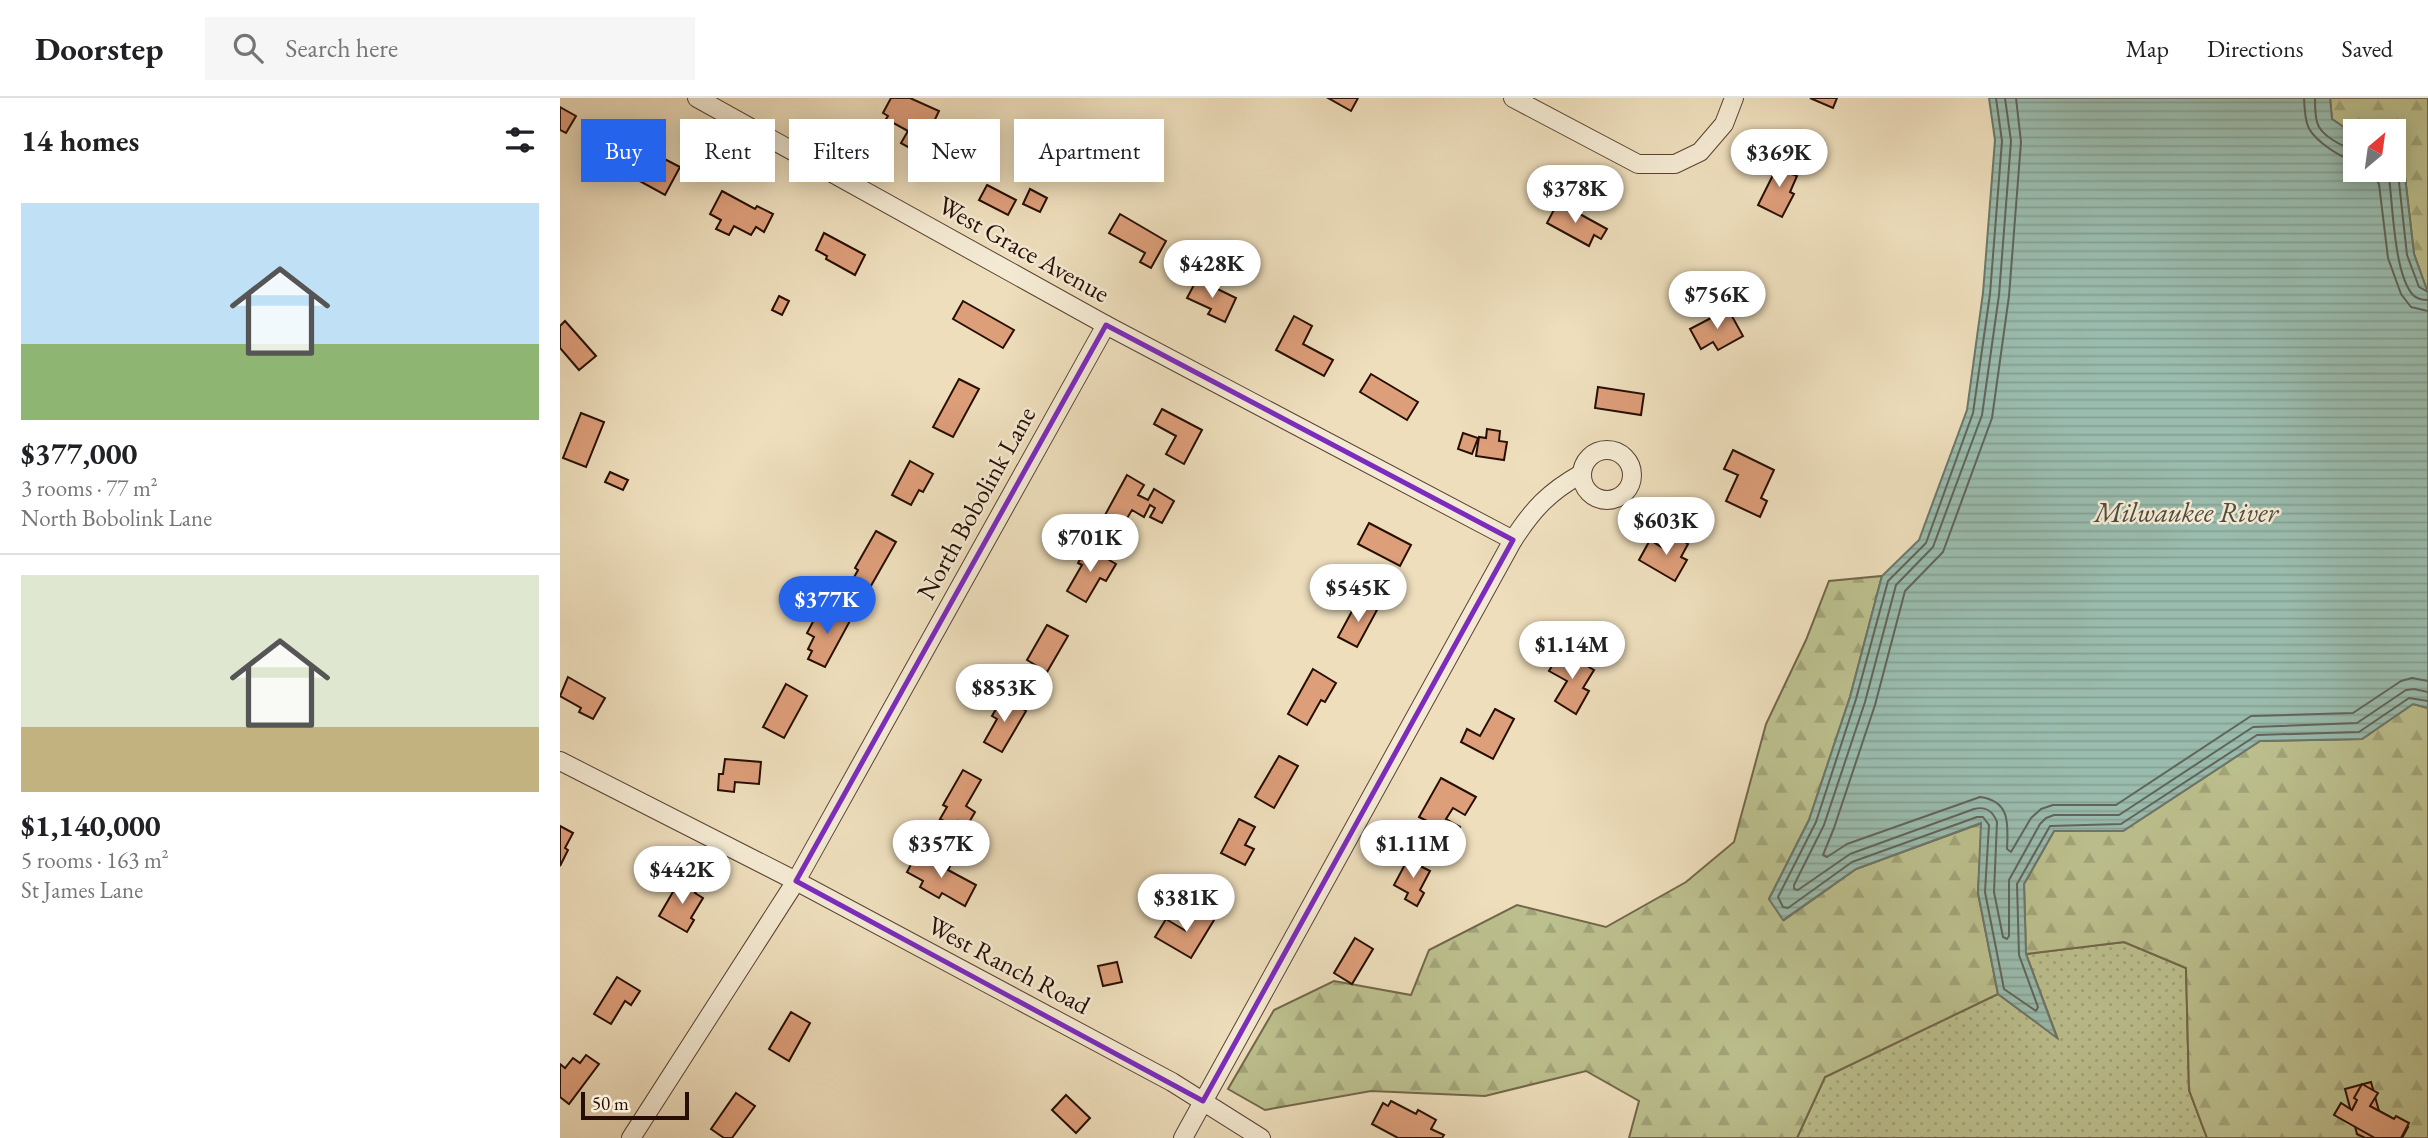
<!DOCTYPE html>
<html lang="en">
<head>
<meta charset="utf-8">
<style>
	:root { --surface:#fff; --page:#f6f6f6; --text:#202124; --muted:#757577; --line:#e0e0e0; --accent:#2563eb }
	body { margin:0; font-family:"EB Garamond",serif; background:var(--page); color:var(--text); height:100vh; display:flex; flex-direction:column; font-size:26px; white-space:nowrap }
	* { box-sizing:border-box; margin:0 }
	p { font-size:23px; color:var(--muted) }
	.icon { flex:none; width:38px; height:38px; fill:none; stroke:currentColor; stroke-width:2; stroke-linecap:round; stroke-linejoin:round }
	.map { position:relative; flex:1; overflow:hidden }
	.details { display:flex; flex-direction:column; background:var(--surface); width:560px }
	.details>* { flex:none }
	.guide { position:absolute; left:21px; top:21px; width:665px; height:63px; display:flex; gap:14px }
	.needle { width:46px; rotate:29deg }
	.controls { position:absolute; left:1783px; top:21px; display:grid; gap:14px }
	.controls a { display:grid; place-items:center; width:63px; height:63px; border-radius:0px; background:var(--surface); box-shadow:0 4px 18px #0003; font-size:35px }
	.scale { position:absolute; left:21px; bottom:18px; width:108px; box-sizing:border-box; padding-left:7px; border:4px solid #270e05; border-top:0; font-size:19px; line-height:24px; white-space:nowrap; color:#270e05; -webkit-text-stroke:5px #f4ead3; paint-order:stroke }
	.price { position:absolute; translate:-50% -60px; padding:0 16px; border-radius:24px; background:#fff; color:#222; font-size:23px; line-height:46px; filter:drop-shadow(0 2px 4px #0008) }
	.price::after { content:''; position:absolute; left:50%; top:42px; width:21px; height:16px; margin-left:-10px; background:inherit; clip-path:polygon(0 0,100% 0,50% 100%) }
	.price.active { background:var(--accent); color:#fff }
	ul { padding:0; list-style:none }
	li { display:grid; align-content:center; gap:14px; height:371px; padding:0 21px }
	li+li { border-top:2px solid var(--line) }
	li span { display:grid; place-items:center; height:217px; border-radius:0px; color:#555 }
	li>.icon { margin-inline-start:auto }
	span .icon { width:126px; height:126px; fill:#fffc; stroke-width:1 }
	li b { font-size:30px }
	h2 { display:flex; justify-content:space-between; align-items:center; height:84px; padding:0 21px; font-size:30px }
	.chip { padding:0 24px; border-radius:0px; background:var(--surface); box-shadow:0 4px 18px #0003; font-size:24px; line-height:63px }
	.chip.active { background:var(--accent); color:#fff }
	header { display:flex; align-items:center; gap:42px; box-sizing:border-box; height:98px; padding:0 35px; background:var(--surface); border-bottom:2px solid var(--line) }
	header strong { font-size:33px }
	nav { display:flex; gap:38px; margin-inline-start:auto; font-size:24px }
	.search { width:490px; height:63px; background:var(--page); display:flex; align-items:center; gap:18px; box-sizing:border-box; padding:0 24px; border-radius:0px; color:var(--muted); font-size:26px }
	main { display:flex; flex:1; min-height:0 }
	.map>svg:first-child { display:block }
	.grass { fill:url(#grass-dots); stroke:#72674a; stroke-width:2 }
	.forest { fill:url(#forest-firs); stroke:#72674a; stroke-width:2 }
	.water { fill:url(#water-rules); stroke:#6c766a; stroke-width:2 }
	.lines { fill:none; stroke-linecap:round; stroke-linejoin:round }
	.shore { stroke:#60655a; stroke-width:2 }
	.building { fill:#dd9e7a; stroke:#270e05; stroke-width:2 }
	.street-casing { stroke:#594233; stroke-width:20 }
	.street { stroke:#f4ead3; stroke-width:18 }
	.marked { fill:none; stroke:#7b2cbf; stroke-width:5; stroke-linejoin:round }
	.labels { text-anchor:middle; stroke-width:5; stroke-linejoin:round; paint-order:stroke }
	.street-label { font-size:26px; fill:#270e05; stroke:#f4ead3 }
	.water-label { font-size:28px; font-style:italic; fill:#4f4b40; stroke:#f4ead3 }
</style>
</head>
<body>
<header>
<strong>Doorstep</strong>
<div class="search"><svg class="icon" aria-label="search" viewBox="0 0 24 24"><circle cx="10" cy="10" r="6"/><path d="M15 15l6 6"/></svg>Search here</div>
<nav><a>Map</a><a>Directions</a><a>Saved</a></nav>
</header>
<main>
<section class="details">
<h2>14 homes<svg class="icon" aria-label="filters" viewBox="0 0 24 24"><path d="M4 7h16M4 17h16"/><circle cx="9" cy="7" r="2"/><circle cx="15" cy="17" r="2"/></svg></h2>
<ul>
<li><span style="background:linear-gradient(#bfe0f5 65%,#8fb573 0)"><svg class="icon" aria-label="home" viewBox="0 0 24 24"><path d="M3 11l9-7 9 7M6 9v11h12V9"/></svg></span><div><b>$377,000</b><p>3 rooms · 77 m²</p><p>North Bobolink Lane</p></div></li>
<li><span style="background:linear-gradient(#dfe7d0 70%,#c2b280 0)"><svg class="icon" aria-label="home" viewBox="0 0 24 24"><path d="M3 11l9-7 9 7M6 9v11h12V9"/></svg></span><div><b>$1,140,000</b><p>5 rooms · 163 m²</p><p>St James Lane</p></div></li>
</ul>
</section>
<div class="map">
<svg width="1868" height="1040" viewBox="0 0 1868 1040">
	<defs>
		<pattern id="grass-dots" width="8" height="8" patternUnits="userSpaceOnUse" patternTransform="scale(1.75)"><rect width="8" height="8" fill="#bcc08e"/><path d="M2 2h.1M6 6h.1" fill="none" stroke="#a2a479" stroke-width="1.8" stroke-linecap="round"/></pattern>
		<pattern id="forest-firs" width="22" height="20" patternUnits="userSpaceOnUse" patternTransform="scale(1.75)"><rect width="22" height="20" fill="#bcc08e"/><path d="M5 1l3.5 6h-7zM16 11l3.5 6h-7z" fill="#a2a479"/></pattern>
		<pattern id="water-rules" width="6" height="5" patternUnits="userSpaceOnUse" patternTransform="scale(1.75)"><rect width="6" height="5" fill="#9abcae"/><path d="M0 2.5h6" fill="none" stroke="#85a094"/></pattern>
	</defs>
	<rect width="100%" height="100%" fill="#eedebc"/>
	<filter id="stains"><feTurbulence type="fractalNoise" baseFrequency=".00286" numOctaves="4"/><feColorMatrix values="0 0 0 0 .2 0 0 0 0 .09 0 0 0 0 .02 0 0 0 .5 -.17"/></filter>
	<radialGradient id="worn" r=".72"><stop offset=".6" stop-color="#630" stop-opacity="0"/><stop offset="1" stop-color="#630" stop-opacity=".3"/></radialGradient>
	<path class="grass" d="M1564,844L1626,870L1629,992L1647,1040H1237L1265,979L1438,896L1497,939L1466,856Z"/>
	<g class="forest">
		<path d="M1770,0H1868V195L1854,156L1844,70L1834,63V33H1796L1795,37L1772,21Z"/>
		<path d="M1322,478L1290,599L1249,722L1209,801L1224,822L1296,771L1422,725L1418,795L1438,896L1265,979L1237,1040H1069L1079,1003L1026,973L925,998L811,993L705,1012L668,991L714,912L774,883L851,897L869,852L957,807L1046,829L1126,784L1174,744L1206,626L1246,542L1269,483Z"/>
		<path d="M1853,606L1868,610V1040H1842L1848,1029L1819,1013L1797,1036L1805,1040H1647L1629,992L1626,870L1564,844L1466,856L1464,786L1494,733H1563L1700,643L1802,641Z"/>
	</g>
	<path class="water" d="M1429,0H1770L1772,21L1795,37L1796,72H1834V63L1844,70L1854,156L1868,195V610L1853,606L1802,641L1700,643L1563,733H1494L1464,786L1466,856L1497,940L1438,896L1418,795L1421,725L1296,771L1223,822L1209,801L1249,722L1290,599L1322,478L1359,442L1407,312L1423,195L1435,42Z"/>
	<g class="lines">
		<g class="shore">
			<path d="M1436,0L1442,43L1430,196L1413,315L1366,445L1328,483L1296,601L1256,724L1218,799L1223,809L1228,810L1292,764L1417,719H1423L1429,727L1425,794L1444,891L1476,913L1478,909L1459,857L1457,786L1490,728L1561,726L1697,637L1799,634L1849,600L1868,603"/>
			<path d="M1445,0L1451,43L1439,197L1422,317L1373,449L1336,487L1305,604L1264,727L1234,787V791L1238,792L1290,756L1414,711C1425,708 1433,713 1437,724L1434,794L1443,839L1447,841L1449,838V782L1480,726L1486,720L1494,717H1559L1693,629L1797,625L1846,592L1854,591L1868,594"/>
			<path d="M1456,0L1461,44L1449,198L1432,320L1383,454L1345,493L1315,607L1274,730L1263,757L1267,759L1287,746L1420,699C1451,703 1448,727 1447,751L1451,754L1471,720L1481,711L1493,707H1556L1691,618L1793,615L1841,583L1852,580L1868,583"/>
			<path d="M1744,0C1745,28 1747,35 1770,51C1779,57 1785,61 1796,61"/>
			<path d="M1755,0C1755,8 1755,17 1757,24C1760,37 1783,50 1796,51"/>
			<path d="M1834,71L1838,75L1847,157L1859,189L1868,194"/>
			<path d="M1810,72L1819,86L1828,160L1841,196L1851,209L1868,213"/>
			<path d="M1821,72L1829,80C1833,108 1834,176 1853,197C1857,201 1862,202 1868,202"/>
		</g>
	</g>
	<g class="building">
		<path d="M331,0H350L379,13L359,55L341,45L348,33L326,21L328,18L323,15Z"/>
		<path d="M768,0H798L791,13Z"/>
		<path d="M1250,0H1277L1273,10Z"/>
		<path d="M0,9L16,18L6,35L0,32Z"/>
		<path d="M91,54L120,69L105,97L76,81Z"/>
		<path d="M1222,59L1234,65L1229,75L1237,78L1230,94L1234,96L1222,119L1198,107Z"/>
		<path d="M427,87L456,102L448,117L419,102Z"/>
		<path d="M470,91L487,100L480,114L463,106Z"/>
		<path d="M162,93L195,111L197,108L213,116L204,134L196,129L191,137L174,128L169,137L156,131L161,122L150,116Z"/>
		<path d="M998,104L1047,131L1041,141L1034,137L1029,148L987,125Z"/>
		<path d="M560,116L606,143L591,170L580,164L585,155L549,135Z"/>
		<path d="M264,135L305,157L295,177L266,161L267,158L256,152Z"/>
		<path d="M637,181L676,200L665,224L648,216L651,211L627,200Z"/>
		<path d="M219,198L229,203L222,217L212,212Z"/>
		<path d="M403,203L454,232L443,250L393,221Z"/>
		<path d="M1168,211L1183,238L1158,252L1153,244L1141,251L1130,231Z"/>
		<path d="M734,218L752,228L743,246L773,262L764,278L716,252Z"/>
		<path d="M5,223L36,258L19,272L0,250V228Z"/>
		<path d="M811,276L858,304L847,322L800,294Z"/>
		<path d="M399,281L419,291L393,339L373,329Z"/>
		<path d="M1038,289L1084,296L1081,317L1035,310Z"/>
		<path d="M602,311L642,332L624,366L606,356L616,338L594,326Z"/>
		<path d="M21,315L44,324L26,369L3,360Z"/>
		<path d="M927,331L940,333L939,343L947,344L944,362L916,358L919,339L926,340Z"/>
		<path d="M903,335L918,340L912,356L898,351Z"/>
		<path d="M1173,352L1214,372L1201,400L1207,403L1200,419L1166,403L1178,377L1164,371Z"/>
		<path d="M350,363L373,376L363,394L359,392L351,407L332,397Z"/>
		<path d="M50,374L68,382L63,392L45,384Z"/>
		<path d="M567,377L584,387L578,397L588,402L594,391L614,403L602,425L590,419L595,410L590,407L584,419L572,412L563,427L545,417Z"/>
		<path d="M809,425L851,447L840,468L798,446Z"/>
		<path d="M316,433L336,444L308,493L292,483L298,472L295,470Z"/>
		<path d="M1111,436L1128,446L1121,459L1127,462L1115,483L1079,462L1090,442L1103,450Z"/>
		<path d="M527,449L556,466L546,483L540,480L526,504L507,493L522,467L518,465Z"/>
		<path d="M798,502L817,512L797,549L778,539Z"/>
		<path d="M271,510L291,521L265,569L248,561L252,553L248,551L254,539L247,535L256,518L264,522Z"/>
		<path d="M487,527L508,538L487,574L467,562Z"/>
		<path d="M1001,553L1034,572L1023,590L1029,593L1016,616L995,603L1007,583L989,573Z"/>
		<path d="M753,571L776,585L765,604L761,602L747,627L728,616Z"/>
		<path d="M8,579L45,600L33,621L19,614L21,610L0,598Z"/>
		<path d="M226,586L247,598L224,640L203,629Z"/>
		<path d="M443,599L466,613L442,654L424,644L437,621L432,618Z"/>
		<path d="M935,611L954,621L933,661L901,644L907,631L920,638Z"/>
		<path d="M719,658L738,668L714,710L695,699Z"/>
		<path d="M165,661L201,664L199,686L175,684L174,694L158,692L159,676H163Z"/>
		<path d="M403,672L421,682L406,708L415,714L407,728L398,723L395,729L380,721L387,709L383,707Z"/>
		<path d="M881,680L916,699L905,717L893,710L886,721L900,729L891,745L866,730L869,724L859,719Z"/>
		<path d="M679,721L695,729L685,747L694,751L685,767L661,755Z"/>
		<path d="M0,728L13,735L5,750L8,752L0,768Z"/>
		<path d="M356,757L375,767L379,759L391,766L388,772L416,787L405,808L382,795L379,800L360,789L363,783L347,774Z"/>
		<path d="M850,757L864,764L862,769L870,773L860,792L864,795L857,808L845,801L848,795L834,787Z"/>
		<path d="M121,780L138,790L135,795L143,800L131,820L134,822L127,834L99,818Z"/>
		<path d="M638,813L654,822L631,860L595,839L606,821L626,833Z"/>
		<path d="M795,840L813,851L792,886L774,875Z"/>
		<path d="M557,864L562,884L543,888L538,868Z"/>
		<path d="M57,879L80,893L71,907L65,903L51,926L34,916Z"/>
		<path d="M231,914L250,925L229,963L209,951Z"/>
		<path d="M26,957L39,966L9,1006L0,999V966L5,970L13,960L20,965Z"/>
		<path d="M1811,984L1819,1013L1848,1029L1842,1040H1805L1797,1036L1785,991Z"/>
		<path d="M1802,986L1818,995L1810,1008L1834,1021L1836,1018L1849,1025L1841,1040H1815L1774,1017L1781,1005L1792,1012L1797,1002L1794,1000Z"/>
		<path d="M176,995L195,1008L172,1040H164L151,1031Z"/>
		<path d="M506,997L530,1020L516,1035L492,1012Z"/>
		<path d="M831,1003L856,1016L858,1012L876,1022L871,1031L884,1037L882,1040H838L812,1026L823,1005L828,1008Z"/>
	</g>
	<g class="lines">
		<defs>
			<g id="street">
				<path d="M137,0L546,227L953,442"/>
				<path d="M953,0L1078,66H1115L1140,54L1164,26L1174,0"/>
				<circle cx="1047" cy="377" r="25"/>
				<path d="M0,663L236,783L612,984L701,1040"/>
				<path d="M71,1040L236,783L546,227"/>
				<path d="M623,1040L953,442C973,411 989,394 1021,376"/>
			</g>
		</defs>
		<use href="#street" class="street-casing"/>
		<use href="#street" class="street"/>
	</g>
	<path class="marked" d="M546,227L953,442L643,1003L236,783Z"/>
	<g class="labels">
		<g class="street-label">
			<text transform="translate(464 151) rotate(29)" y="9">West Grace Avenue</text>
			<text transform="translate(416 405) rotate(-61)" y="9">North Bobolink Lane</text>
			<text transform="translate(449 867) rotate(28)" y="9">West Ranch Road</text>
		</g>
		<g class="water-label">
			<text x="1626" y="424">Milwaukee River</text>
		</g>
	</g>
	<rect width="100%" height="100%" filter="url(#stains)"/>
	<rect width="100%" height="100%" fill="url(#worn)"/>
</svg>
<div class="controls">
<a><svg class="needle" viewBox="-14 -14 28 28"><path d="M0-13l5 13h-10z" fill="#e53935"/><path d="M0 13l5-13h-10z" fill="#757577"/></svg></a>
</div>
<div class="scale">50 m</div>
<b class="price" style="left:1219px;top:91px">$369K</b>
<b class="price" style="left:1015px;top:127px">$378K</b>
<b class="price" style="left:652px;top:202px">$428K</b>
<b class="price" style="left:1157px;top:233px">$756K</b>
<b class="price" style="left:1106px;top:459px">$603K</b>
<b class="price" style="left:530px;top:476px">$701K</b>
<b class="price" style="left:798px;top:526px">$545K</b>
<b class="price active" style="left:267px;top:538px">$377K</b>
<b class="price" style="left:1012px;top:583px">$1.14M</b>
<b class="price" style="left:444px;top:626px">$853K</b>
<b class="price" style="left:381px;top:782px">$357K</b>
<b class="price" style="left:853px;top:782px">$1.11M</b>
<b class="price" style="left:122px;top:808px">$442K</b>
<b class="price" style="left:626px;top:836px">$381K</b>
<div class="guide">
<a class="chip active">Buy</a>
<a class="chip">Rent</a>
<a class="chip">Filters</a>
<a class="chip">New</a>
<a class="chip">Apartment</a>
</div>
</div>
</main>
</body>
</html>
